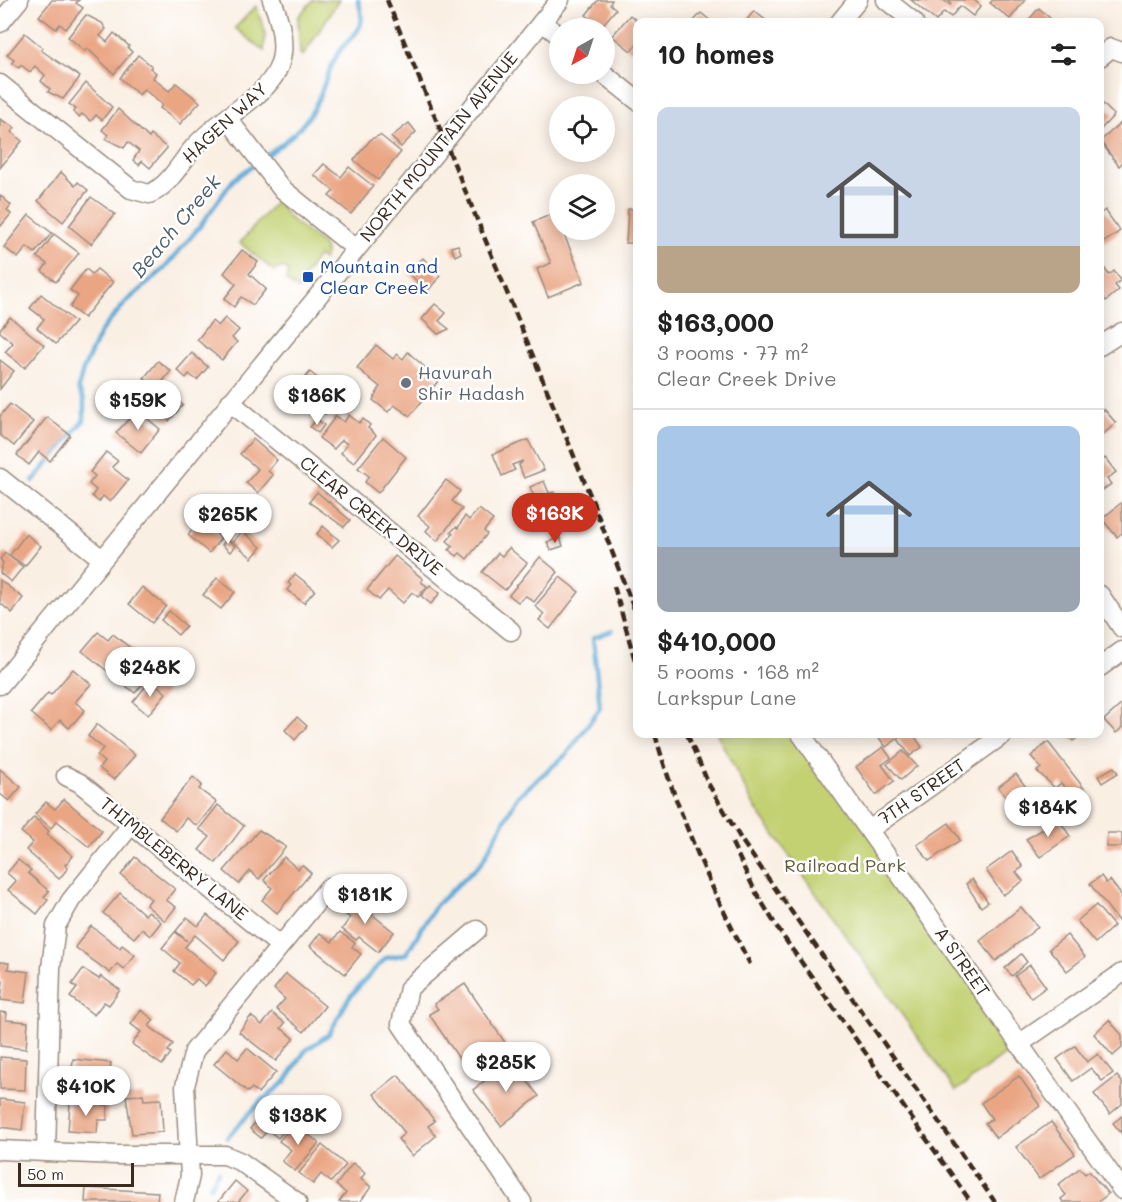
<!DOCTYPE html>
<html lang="en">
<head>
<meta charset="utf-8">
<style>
	:root { --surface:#fff; --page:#f6f6f6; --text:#222; --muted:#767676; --line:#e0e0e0; --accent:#c8321e }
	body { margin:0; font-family:Mali,sans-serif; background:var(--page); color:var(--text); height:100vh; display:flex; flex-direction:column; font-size:22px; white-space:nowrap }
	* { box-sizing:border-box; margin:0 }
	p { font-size:20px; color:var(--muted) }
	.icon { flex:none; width:33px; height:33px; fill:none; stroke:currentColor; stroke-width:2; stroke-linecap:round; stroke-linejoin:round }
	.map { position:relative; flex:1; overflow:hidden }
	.drawer { position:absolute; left:633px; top:18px; width:471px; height:720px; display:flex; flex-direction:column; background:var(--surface); border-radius:12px; box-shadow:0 3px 15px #0003 }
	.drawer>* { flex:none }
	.needle { width:39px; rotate:219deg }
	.controls { position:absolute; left:549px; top:18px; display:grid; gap:12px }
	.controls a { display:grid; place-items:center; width:66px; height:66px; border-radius:50%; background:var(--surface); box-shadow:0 3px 15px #0003; font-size:30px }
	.scale { position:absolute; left:18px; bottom:15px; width:116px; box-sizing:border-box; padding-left:6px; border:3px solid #3b2a1e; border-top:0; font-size:16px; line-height:21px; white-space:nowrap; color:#3b2a1e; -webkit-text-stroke:4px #fff; paint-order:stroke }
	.price { position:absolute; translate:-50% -51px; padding:0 14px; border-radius:21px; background:#fff; color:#222; font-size:20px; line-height:39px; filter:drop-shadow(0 2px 3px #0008) }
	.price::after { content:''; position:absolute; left:50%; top:36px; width:18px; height:14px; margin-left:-9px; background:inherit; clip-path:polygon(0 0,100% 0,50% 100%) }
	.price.current { background:var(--accent); color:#fff }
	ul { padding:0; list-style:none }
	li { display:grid; align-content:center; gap:12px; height:318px; padding:0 24px }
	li+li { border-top:2px solid var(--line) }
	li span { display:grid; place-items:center; height:186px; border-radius:12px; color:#555 }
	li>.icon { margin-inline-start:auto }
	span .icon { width:108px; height:108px; fill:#fffc; stroke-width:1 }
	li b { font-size:26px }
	h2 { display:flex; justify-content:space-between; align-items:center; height:72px; padding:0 24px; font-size:26px }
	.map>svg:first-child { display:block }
	.green { fill:#c3d173; stroke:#7f7e48; stroke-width:1.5 }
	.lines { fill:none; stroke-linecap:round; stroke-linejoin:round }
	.stream { stroke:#5dabd7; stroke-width:4.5 }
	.building { fill:#eaa583 }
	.minor-casing { stroke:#9a8c80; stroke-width:21 }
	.minor { stroke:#fff; stroke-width:18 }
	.rail { stroke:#3b2a1e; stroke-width:4.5; stroke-dasharray:9 4.5; stroke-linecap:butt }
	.transit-dot { fill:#1a4fb4; stroke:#fff; stroke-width:2 }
	.worship-dot { fill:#6b7280; stroke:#fff; stroke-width:2 }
	.labels { text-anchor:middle; stroke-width:5; stroke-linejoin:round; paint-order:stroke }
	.street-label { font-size:18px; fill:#3b2a1e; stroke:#fff }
	.transit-label { font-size:18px; fill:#164399; stroke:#fff; text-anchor:start }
	.worship-label { font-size:18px; fill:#5b616d; stroke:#fff; text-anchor:start }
	.park-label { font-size:18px; fill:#645c38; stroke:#fff }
	.water-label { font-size:20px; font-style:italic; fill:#495e68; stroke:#fff }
</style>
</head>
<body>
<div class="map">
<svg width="1122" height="1202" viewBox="0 0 1122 1202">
	<rect width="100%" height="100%" fill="#fff"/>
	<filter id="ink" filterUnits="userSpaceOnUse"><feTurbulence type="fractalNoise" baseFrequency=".0167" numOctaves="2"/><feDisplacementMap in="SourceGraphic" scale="12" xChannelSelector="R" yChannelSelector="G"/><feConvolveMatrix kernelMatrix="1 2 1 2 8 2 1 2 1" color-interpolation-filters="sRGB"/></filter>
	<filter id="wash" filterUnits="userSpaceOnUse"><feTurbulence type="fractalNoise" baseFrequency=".008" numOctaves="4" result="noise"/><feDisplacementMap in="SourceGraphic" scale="24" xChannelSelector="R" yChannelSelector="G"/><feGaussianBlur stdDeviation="1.35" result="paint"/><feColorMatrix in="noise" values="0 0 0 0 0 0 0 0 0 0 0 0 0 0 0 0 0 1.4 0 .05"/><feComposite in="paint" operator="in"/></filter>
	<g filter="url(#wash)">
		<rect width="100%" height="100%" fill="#faefe3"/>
		<g class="green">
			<path d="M313,0H339L303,56L300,54L298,17Z"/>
			<path d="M256,6L265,31L264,51L235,28Z"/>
			<path d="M277,200L288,217L322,244L326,252L323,260L318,256L303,278L306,280L298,290L286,281L289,272L283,267L274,271L240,243Z"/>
			<path d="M717,734H801L1019,1044L956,1091L754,806Z"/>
		</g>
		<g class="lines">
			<g class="stream">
				<path d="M263,158C284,143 306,127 317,102C324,87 328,70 337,55C353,30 369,34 358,0"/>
				<path d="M33,481L84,420V400L78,388L83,370L101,331L127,301L164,269L201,225L233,180L256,163"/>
				<path d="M227,1138L261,1101L285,1082L305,1051L329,1034L349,998L372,972L386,958L406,954L436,905L482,862L518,796L567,754L600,708L593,638L612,631"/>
				<path d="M210,1186L218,1171"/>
			</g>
		</g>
		<g id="blocks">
			<g class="building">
				<path d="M52,0H79L76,3L83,8L66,29L60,24L56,29L39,16Z"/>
				<path d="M598,0H612L610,4L616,9L601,27L586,15Z"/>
				<path d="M911,0H943L950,5L951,3L947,0H974L981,6L973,16L960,6L951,17L944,12L936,21Z"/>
				<path d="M993,0H1025L1010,19L990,3Z"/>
				<path d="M1039,8L1053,21L1052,22H1027Z"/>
				<path d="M754,11L768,22H745Z"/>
				<path d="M701,13L712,22H693Z"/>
				<path d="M86,15L102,23L106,29L100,36L107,42L114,33L129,46L128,48L132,52L114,74L87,48L85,51L68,37Z"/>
				<path d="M630,15L638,22V43L631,51L612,36Z"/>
				<path d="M25,33L43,48L41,50L45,53L80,77L63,99L48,92L50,89L41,81L45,75L35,66L30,72L21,65L19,68L12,63L14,60L7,55Z"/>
				<path d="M138,55L152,66L150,68L156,73L153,78L169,91L176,83L200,102L180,124L160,108L162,105L144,89L139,95L120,78Z"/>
				<path d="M86,83L112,107L102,120L96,115L91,121L82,114L79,117L73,112L76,109L69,104Z"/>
				<path d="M1100,101L1114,115L1100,130Z"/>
				<path d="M118,109L149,138L151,135L167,148L150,168L142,161L139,165L133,160L139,151L128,142L124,148L106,139L108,135L102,130Z"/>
				<path d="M0,119L15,128L11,132L22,141L0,168Z"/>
				<path d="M1122,122V163L1119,166L1100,141Z"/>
				<path d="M409,123L416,132L401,147L391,137Z"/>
				<path d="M380,135L401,152L378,180L354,160L371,139Z"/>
				<path d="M324,164L341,177L349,167L373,186L351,214L329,196L334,191L314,175Z"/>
				<path d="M61,172L75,186L78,182L88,190L63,222L38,201Z"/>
				<path d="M0,195L11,205L7,210L11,214L0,227Z"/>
				<path d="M91,197L115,214L91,244L69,226Z"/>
				<path d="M628,209H638V243H626Z"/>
				<path d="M1105,210L1120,231L1104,242L1100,236V214Z"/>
				<path d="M555,213L560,230H562L584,282L548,297L537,269L551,263L533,222Z"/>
				<path d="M29,215L52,233L35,253L27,247L18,258L4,247Z"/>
				<path d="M54,234L79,253L56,282L42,271L47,264L37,257Z"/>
				<path d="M458,245L461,253L455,256L451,247Z"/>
				<path d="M242,250L258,262L249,274L266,289L253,305L241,297L234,307L224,299L236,284L224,273Z"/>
				<path d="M423,258L440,276L426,293L415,285L418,282L408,273Z"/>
				<path d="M1100,262L1109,275L1114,271L1121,280L1115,285L1119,290L1106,301L1100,293Z"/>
				<path d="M86,269L92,274L97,269L113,282L84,318L70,307L78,296L70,290Z"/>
				<path d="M41,294L75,322L56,344L37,328L44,319L30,308Z"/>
				<path d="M435,304L446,313L439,321L449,329L438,334L422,319Z"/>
				<path d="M10,317L44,345L25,368L5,352L13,343L0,332V329Z"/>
				<path d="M225,318L239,330L232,338L237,342L222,360L197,340L212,321L218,326Z"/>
				<path d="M376,345L393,359L397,354L403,359L408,352L439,380L410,416L394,405L388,412L373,400L380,387L357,368Z"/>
				<path d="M192,353L208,367L197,380L189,374L186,378L177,370Z"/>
				<path d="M0,360L14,371L0,389Z"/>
				<path d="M158,361L171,371L159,386L183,405L169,421L159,413L162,410L146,398L155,387L144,378Z"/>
				<path d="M310,372L340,396L325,414L295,390Z"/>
				<path d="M10,404L33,422L14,446L0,435V416Z"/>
				<path d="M1104,409L1116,423L1100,437V414Z"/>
				<path d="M137,410L160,429L141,453L116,433Z"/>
				<path d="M349,415L359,423L363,419L370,425L368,428L376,435L354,463L341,453L347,444L342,440L334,449L319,438L336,416L344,422Z"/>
				<path d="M47,417L70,435L50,461L39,452L29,465L17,455Z"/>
				<path d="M317,419L324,425L318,433L310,427Z"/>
				<path d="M383,437L406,457L378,493L365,482L369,476L358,468Z"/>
				<path d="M253,439L277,460L268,471L273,475L258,493L246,483L258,469L240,454Z"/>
				<path d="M528,440L544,470L524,478L519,465L523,461L512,465L515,470L502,476L493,454Z"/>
				<path d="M106,452L118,461L112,467L128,480L110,502L103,496L99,502L92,496L96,490L89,484L95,476L90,472Z"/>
				<path d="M1105,458L1116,472L1107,479L1111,484L1100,492V462Z"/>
				<path d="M446,480L460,491L452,501L462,509L437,541L426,531L430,526L418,516Z"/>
				<path d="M544,481L549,493L554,492L560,510L534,521L526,503L535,499L530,487Z"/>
				<path d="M317,492L350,520L344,527L309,502Z"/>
				<path d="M1122,502V533L1117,537L1102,519Z"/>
				<path d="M479,509L493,520L484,531L487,534L467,559L460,553L457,556L449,550L453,546L447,541L453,534L451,532L456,527L458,528L465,516L469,520Z"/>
				<path d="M200,520L221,538L209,553L188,535Z"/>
				<path d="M323,526L339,540L332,547L317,534Z"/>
				<path d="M242,531L261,547L252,558L233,542Z"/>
				<path d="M26,534L41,546L25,566L10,555Z"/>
				<path d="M560,538L563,546L551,550L547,542Z"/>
				<path d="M227,539L235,546L230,552L222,545Z"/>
				<path d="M509,548L527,563L505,590L482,572L498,553L502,556Z"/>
				<path d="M5,553L23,567L11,582L0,573L3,563L0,559Z"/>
				<path d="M395,556L423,579L421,582L427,586L418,597L412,592L403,603L388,590L379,600L367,590Z"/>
				<path d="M540,557L558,572L534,602L526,596L518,602L509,595Z"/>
				<path d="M295,574L315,590L304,603L287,590L291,585L288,583Z"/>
				<path d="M560,577L579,592L550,629L539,620L544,614L535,606Z"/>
				<path d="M217,578L235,592L221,609L203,595Z"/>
				<path d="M0,580L23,598L12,613L0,603Z"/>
				<path d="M430,585L440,593L431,604L421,596Z"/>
				<path d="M142,587L166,606L152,623L129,604Z"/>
				<path d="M169,611L186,626L178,635L161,620Z"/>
				<path d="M98,632L108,640L113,634L138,654L128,667L145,681L135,693L82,651Z"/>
				<path d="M73,669L91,684L75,702L85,710L69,728L60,720L51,730L31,713L48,693L51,695Z"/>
				<path d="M151,680L166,693L148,715L133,702Z"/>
				<path d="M1122,704V728L1116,733L1104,720Z"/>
				<path d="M297,717L307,726L295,740L285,730Z"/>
				<path d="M97,724L135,755L114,780L99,768L104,762L97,756L103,748L88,736Z"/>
				<path d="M876,734H904L886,747Z"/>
				<path d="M906,734H913L922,747L910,756L898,739Z"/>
				<path d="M1067,734H1083L1073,741Z"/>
				<path d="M1048,742L1093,800L1082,809L1061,783L1055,788L1037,771L1041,768L1031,756Z"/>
				<path d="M883,747L891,758L882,765L894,781L876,795L856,767Z"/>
				<path d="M903,751L917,766L901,780L887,764Z"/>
				<path d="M1114,767L1118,773L1102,783L1098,776Z"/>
				<path d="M0,769L21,787L9,801L0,794Z"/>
				<path d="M1016,774L1039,804L1021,817L998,787Z"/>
				<path d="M193,777L202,785L199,789L216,802L197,826L186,818L176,831L160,818Z"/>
				<path d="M64,799L102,831L89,847L57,821L51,828L35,814L46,802L55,809Z"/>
				<path d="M218,805L244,826L216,863L199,850L210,837L199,829Z"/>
				<path d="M34,817L49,831L47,834L73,856L65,865L68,868L59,879L26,850L33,842L21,832Z"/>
				<path d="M1059,820L1070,836L1040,857L1026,839Z"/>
				<path d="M949,823L960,840L929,861L917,845Z"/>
				<path d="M259,830L286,847L259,879L250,871L239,884L224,871Z"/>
				<path d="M1107,833H1122V847H1106Z"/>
				<path d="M1012,851L1023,867L1016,872L1023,881L1003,895L986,870Z"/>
				<path d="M135,857L175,889L166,900L176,907L165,921L146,905L151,899L121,875Z"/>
				<path d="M284,857L298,869L302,865L311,873L277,913L262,900L272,888L264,880Z"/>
				<path d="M18,860L31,870L28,873L49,891L44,897L48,900L37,914L8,890L16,881L7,873Z"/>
				<path d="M1101,876L1106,883L1110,880L1122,896V920L1119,922L1090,884Z"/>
				<path d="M972,879L988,902L981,907L966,884Z"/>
				<path d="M120,893L145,915L148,911L161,922L150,936L142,929L134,938L103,913Z"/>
				<path d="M349,896L394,932L378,952L359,937L356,940L342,929L350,918L339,909Z"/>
				<path d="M1096,905L1114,926L1095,943L1077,921Z"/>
				<path d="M1021,907L1038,927L996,961L980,941Z"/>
				<path d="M207,915L239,941L224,960L195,935L185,947L216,973L205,986L197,979L191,985L174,971L180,963L162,948L175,932L187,941L176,931L187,917L198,926Z"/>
				<path d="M91,926L120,948L122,945L135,955L124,969L117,964L110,973L75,947Z"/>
				<path d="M340,932L355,943L352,947L361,954L345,974L310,946L320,933L332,942Z"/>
				<path d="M1067,935L1085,957L1067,971L1049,949Z"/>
				<path d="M1021,954L1027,962L1012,976L1005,968Z"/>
				<path d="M0,962L9,963L8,969L29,972L25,1003L1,1000L3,981L0,980Z"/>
				<path d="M1030,965L1046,987L1031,998L1015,976Z"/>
				<path d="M83,969L99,979L101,976L120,990L109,1005L104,1002L94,1015L70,997L77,988L72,984Z"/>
				<path d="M286,974L325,1006L304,1032L276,1009L285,999L274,989Z"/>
				<path d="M465,984L506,1044L488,1056L485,1052L464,1066L429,1014L438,1009L434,1004Z"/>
				<path d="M141,1010L154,1020L149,1026L173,1044L168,1051L171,1053L162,1065L132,1044L141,1032L131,1024Z"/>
				<path d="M0,1012L7,1013L6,1020L28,1022L26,1049L0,1046Z"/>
				<path d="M272,1013L285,1023L281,1028L294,1038L276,1061L239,1032L251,1016L262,1025Z"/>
				<path d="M1109,1020L1122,1035V1048L1113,1056L1094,1034Z"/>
				<path d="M1075,1046L1087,1062L1098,1054L1113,1073L1102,1081L1091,1068L1073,1081L1057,1059Z"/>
				<path d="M247,1048L276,1072L258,1093L252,1088L248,1092L214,1064L227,1049L238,1059Z"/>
				<path d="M0,1057L26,1059L25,1090L0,1089Z"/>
				<path d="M73,1059L111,1063L109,1077L98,1076L96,1094L70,1091Z"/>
				<path d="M511,1060L539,1096L501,1126L473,1090Z"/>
				<path d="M398,1075L435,1121L428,1126L436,1136L412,1156L398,1139L405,1133L374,1094Z"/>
				<path d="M1019,1076L1040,1106L996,1138L985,1123L992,1119L981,1103Z"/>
				<path d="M1117,1076L1122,1082V1104L1110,1114L1094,1094Z"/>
				<path d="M143,1095L144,1100L161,1099L163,1132L132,1134L126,1096Z"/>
				<path d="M0,1099L25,1102L22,1130L0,1127Z"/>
				<path d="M70,1103L108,1105L107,1120H98L97,1133L68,1131Z"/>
				<path d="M270,1103L292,1121L278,1138L268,1130L261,1138L250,1129Z"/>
				<path d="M1122,1116V1134L1113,1123Z"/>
				<path d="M1051,1122L1075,1154L1039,1179L1016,1147Z"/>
				<path d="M294,1123L319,1143L295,1171L282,1161L291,1150L279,1141Z"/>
				<path d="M322,1145L346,1165L331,1182L321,1174L313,1184L299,1173Z"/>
				<path d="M353,1163L365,1173L361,1179L371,1187L360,1202H339L346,1193L336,1185Z"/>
				<path d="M1080,1168L1085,1174L1089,1171L1108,1194L1098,1202H1063L1061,1199L1066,1195L1058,1185Z"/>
				<path d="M235,1181L247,1191L238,1202H218Z"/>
				<path d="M86,1188L158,1192L157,1202H85Z"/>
			</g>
		</g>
	</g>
	<g filter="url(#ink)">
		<use href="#blocks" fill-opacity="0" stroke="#9a8c80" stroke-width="1.5"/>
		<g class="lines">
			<defs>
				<g id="minor">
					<path d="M886,0L914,22"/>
					<path d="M542,22L560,36"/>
					<path d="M840,22L858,0"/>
					<path d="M0,23L19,0"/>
					<path d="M1100,57L1111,48L1122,52"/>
					<path d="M604,74L638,101"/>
					<path d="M0,84L131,189L149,194C170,186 181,161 196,145C245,93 308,89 272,0"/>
					<path d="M228,119L281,188L355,248"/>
					<path d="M1100,346L1122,332"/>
					<path d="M230,402L511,631"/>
					<path d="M0,478L102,559"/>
					<path d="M1100,595L1122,628"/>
					<path d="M1100,667L1122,651"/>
					<path d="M0,685L560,0"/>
					<path d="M801,734L1122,1190"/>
					<path d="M66,776L80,783L279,945"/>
					<path d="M869,830L1004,734"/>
					<path d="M477,930L409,988L401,1024L522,1202"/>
					<path d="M1019,1044L1122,973"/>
					<path d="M0,1150L116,1155H225L241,1162L297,1202"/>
					<path d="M46,1152L51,968L56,926L71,900L131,825"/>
					<path d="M184,1202L190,1176L185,1086L194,1051L329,887"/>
				</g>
			</defs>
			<use href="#minor" class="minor-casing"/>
			<use href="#minor" class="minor"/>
			<g class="rail">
				<path d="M387,0L592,500L638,619"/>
				<path d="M614,586L638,671"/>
				<path d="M655,734C677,813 712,890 750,964"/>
				<path d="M687,734L709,785L742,841L995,1202"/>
				<path d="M732,843L755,891L780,932L971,1202"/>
			</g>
		</g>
	</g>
	<rect class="transit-dot" x="302" y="271" width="12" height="12" rx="3"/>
	<circle class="worship-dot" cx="406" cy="383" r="6"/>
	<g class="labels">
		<g class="street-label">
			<text transform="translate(225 123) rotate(-43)" y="6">HAGEN WAY</text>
			<text transform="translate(439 147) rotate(-51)" y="6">NORTH MOUNTAIN AVENUE</text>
			<text transform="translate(371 516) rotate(39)" y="6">CLEAR CREEK DRIVE</text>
			<text transform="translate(922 792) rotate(-35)" y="6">7TH STREET</text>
			<text transform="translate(174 859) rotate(39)" y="6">THIMBLEBERRY LANE</text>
			<text transform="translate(962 962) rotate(55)" y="6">A STREET</text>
		</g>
		<g class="transit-label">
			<text x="320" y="273">Mountain and<tspan x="320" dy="21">Clear Creek</tspan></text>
		</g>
		<g class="worship-label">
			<text x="418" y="379">Havurah<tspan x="418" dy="21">Shir Hadash</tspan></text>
		</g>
		<g class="park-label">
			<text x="845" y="872">Railroad Park</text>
		</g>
		<g class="water-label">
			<text transform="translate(176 226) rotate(-50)" y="7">Beach Creek</text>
		</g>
	</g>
</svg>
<div class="controls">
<a><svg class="needle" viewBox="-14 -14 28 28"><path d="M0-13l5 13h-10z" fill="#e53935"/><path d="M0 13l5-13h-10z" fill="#767676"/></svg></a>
<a><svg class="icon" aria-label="locate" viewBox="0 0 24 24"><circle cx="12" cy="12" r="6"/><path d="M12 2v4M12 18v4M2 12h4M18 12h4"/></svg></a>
<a><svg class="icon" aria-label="layers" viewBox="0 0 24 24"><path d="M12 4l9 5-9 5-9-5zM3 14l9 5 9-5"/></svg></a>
</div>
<div class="scale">50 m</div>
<b class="price" style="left:317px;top:426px">$186K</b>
<b class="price" style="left:138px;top:431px">$159K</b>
<b class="price current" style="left:555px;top:544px">$163K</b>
<b class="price" style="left:228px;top:545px">$265K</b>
<b class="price" style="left:150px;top:698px">$248K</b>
<b class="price" style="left:1048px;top:838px">$184K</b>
<b class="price" style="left:365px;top:925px">$181K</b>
<b class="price" style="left:506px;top:1093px">$285K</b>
<b class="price" style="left:86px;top:1117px">$410K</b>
<b class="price" style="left:298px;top:1146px">$138K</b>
<section class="drawer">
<h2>10 homes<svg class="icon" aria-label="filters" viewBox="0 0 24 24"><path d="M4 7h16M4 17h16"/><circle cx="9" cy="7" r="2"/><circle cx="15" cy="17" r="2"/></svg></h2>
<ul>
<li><span style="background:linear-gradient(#c9d6e8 75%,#b9a48a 0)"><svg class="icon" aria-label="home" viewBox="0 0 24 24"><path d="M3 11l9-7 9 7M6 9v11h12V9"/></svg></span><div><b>$163,000</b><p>3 rooms · 77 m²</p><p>Clear Creek Drive</p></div></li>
<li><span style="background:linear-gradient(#a9c7e8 65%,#9aa5b1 0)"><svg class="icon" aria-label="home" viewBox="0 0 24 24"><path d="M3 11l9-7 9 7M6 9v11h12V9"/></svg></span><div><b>$410,000</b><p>5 rooms · 168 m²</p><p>Larkspur Lane</p></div></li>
</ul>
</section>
</div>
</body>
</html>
